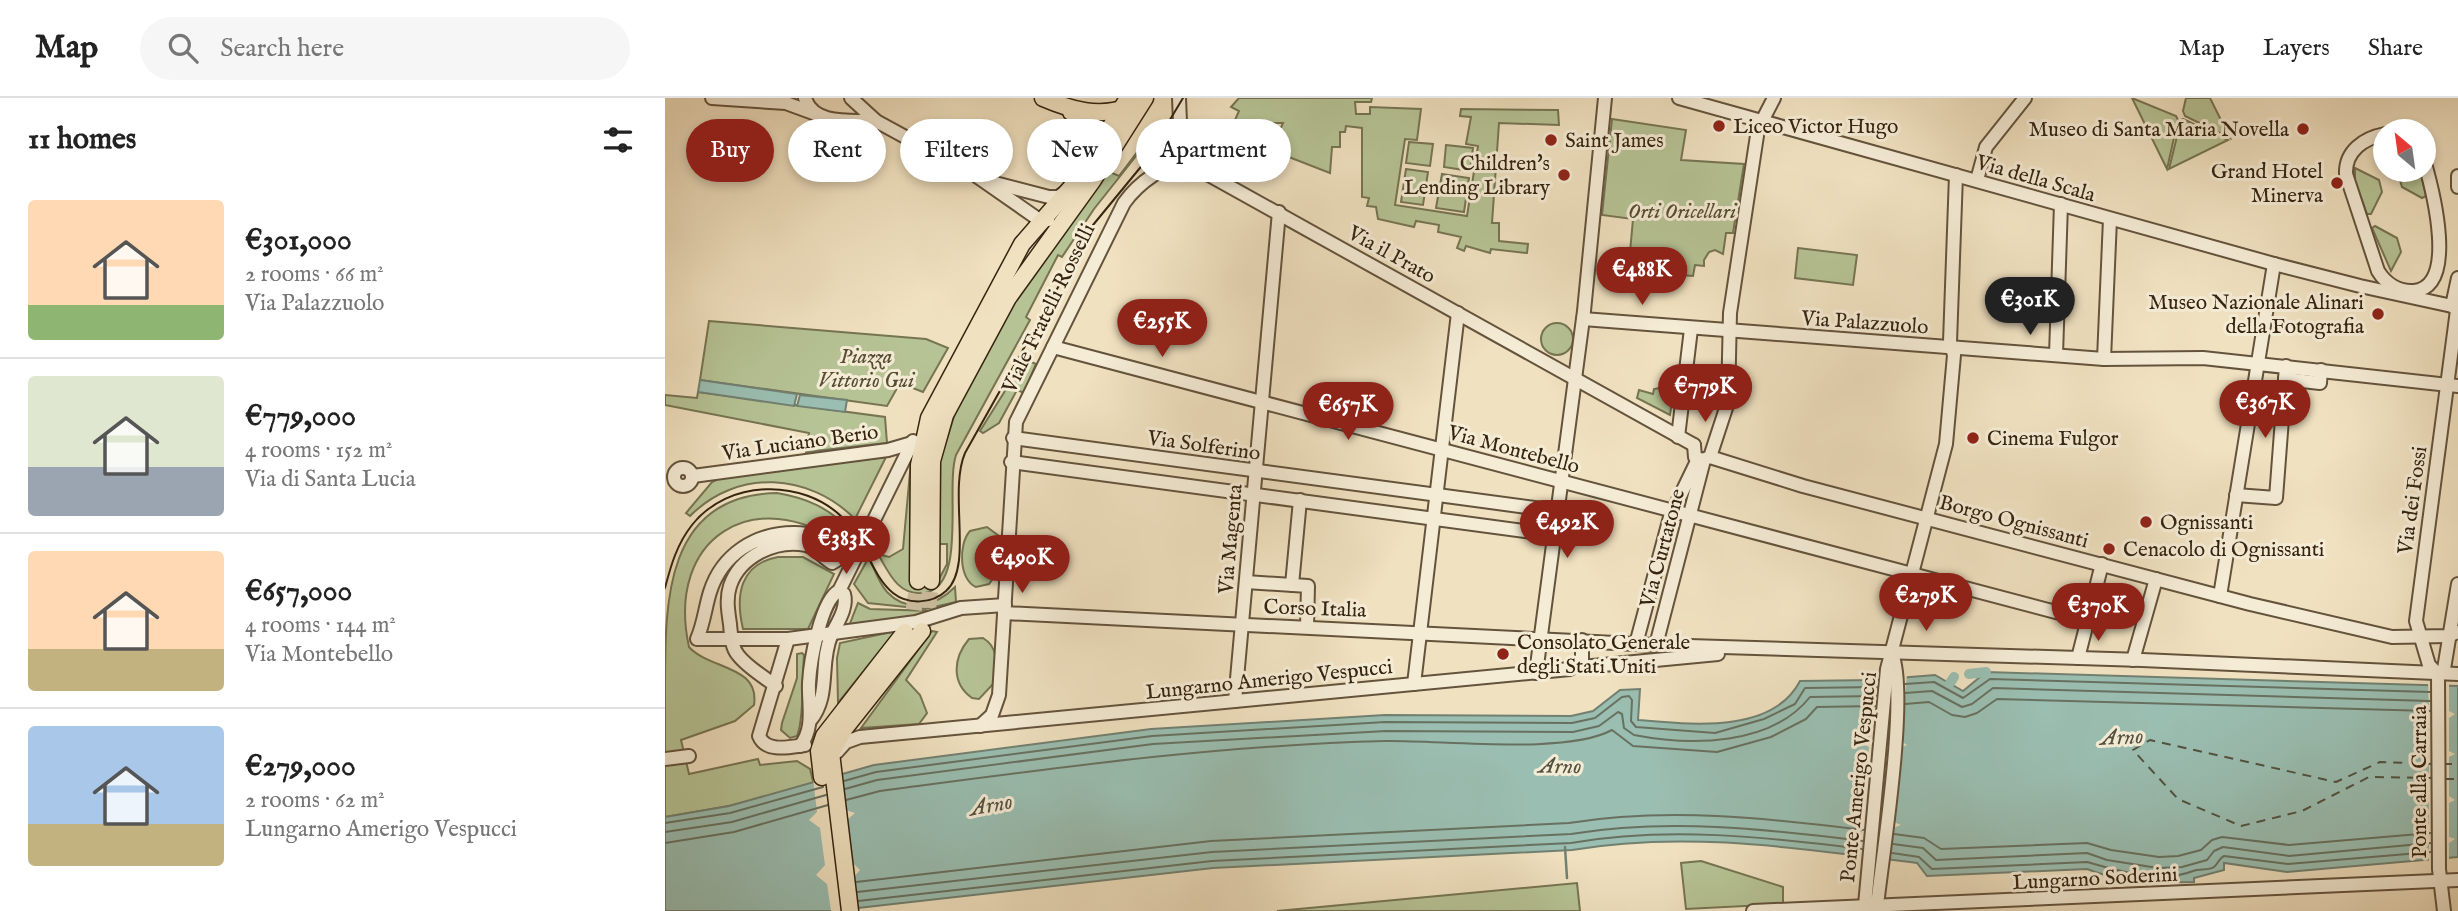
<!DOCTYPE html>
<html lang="en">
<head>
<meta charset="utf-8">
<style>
	:root { --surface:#fff; --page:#f6f6f6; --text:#222; --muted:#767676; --line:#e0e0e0; --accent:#8f2418 }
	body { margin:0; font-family:"IM FELL English",serif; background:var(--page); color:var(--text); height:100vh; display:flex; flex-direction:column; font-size:26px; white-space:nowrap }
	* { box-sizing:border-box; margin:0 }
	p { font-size:23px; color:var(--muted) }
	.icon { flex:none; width:38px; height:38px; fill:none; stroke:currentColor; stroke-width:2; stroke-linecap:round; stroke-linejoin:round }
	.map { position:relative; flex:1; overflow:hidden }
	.side { display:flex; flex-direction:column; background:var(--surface); width:665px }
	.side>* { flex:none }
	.top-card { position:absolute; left:21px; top:21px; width:665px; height:63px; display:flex; gap:14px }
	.needle { width:46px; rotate:331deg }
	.fabs { position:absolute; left:1708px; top:21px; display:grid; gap:14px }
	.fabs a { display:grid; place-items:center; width:63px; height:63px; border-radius:50%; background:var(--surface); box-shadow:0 4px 10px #0003; font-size:35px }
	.price { position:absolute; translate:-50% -60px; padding:0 16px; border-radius:24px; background:var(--accent); color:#fff; font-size:23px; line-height:46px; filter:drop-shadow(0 2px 4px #0008) }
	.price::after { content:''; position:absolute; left:50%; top:42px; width:21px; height:16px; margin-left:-10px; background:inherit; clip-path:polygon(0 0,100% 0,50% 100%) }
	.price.on { background:#222; color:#fff }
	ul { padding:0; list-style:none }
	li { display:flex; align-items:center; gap:21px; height:175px; padding:0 28px }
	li+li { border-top:2px solid var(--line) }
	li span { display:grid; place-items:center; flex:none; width:196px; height:140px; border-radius:7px; color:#555 }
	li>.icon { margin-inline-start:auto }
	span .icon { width:84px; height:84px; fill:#fffc; stroke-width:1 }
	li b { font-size:30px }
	h2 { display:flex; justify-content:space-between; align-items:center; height:84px; padding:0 28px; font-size:30px }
	.tag { padding:0 24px; border-radius:32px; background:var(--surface); box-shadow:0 4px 10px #0003; font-size:24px; line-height:63px }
	.tag.on { background:var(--accent); color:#fff }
	header { display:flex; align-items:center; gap:42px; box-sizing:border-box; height:98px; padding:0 35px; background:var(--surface); border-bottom:2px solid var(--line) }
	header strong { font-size:33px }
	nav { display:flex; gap:38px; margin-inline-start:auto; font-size:24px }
	.search { width:490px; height:63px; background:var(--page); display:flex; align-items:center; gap:18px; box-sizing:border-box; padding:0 24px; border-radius:38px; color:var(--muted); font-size:26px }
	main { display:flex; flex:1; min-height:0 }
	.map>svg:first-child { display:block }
	.green { fill:#b6c395; stroke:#767452; stroke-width:2 }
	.water { fill:#9abeb1; stroke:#728071; stroke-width:2 }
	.pier { fill:#f0e1c0 }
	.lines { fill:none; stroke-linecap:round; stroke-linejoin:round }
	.shore { stroke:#687160; stroke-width:2 }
	.stream { stroke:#728071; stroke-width:2.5 }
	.canal { stroke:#9abeb1; stroke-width:10 }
	.ferry { stroke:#535240; stroke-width:2; stroke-dasharray:9 7; stroke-linecap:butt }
	.major-tunnel { stroke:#cbbb9d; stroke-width:16; stroke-dasharray:16 8; stroke-linecap:butt }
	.minor-casing { stroke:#64533c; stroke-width:16 }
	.major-casing { stroke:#352410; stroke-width:19 }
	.minor { stroke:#f5ecd6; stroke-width:12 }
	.major { stroke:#f0e1c0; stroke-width:16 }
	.tram { stroke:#352410; stroke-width:2 }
	.poi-dot { fill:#8f2418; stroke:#f5ecd6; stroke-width:2.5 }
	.labels { text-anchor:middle; stroke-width:6; stroke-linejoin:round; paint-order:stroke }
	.poi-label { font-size:21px; fill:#352410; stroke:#f5ecd6; text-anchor:start }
	.street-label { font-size:21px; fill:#352410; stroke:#f5ecd6 }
	.park-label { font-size:21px; font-style:italic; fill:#554c31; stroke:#f5ecd6 }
	.water-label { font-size:23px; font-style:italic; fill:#535240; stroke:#f5ecd6 }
</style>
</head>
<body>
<header>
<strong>Map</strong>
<div class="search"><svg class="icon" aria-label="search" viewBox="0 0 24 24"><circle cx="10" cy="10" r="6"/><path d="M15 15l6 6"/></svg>Search here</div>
<nav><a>Map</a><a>Layers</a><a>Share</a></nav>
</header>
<main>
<section class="side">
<h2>11 homes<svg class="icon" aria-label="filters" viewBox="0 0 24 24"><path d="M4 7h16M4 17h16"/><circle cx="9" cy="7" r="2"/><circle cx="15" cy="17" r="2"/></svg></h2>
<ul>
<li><span style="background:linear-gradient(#ffd9b3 75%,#8fb573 0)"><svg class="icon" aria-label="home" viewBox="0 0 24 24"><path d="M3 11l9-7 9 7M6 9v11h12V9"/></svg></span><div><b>€301,000</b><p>2 rooms · 66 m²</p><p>Via Palazzuolo</p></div></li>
<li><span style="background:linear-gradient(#dfe7d0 65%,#9aa5b1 0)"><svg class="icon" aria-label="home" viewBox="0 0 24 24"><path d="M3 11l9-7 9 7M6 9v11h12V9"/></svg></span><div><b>€779,000</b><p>4 rooms · 152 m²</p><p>Via di Santa Lucia</p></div></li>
<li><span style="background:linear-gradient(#ffd9b3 70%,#c2b280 0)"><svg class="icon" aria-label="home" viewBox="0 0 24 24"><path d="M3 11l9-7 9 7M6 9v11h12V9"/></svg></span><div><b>€657,000</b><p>4 rooms · 144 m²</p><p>Via Montebello</p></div></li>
<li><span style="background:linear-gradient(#a9c7e8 70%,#c2b280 0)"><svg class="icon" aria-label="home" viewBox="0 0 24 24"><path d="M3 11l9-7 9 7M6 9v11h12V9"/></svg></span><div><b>€279,000</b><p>2 rooms · 62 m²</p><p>Lungarno Amerigo Vespucci</p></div></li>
</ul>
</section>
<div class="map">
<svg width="1793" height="813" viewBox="0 0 1793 813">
	<rect width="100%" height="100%" fill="#f0e1c0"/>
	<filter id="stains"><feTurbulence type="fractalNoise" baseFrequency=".00286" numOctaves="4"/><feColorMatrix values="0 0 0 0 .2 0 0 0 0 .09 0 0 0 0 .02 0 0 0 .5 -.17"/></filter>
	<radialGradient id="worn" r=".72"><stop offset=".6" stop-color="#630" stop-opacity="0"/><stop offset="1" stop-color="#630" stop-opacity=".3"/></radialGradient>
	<g class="green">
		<path d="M574,0H707L706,4H690L691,16H705V9L756,11L752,42L740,41L730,107L802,118L813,48L801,46L806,19L795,18L796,11L893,12L894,27L834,25L827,125H834V143L863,146L862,155L826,151L825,155L801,148L799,153L792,150L796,139L773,134L774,127L751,123L749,129L713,121L711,109L702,108L704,100L697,99V30L681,28L680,34H675V49H667L665,75L611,54L608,59L604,57L618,25H605L589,58L570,49L575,38L566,31L574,13L566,9Z"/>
		<path d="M1467,0L1511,18L1513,22L1502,71Z"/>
		<path d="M1521,0H1545L1565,40L1520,18L1518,13Z"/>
		<path d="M947,21L1021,32L1016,62L1079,66L1068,135H1061L1058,156L1050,152L1044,154L1039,162V168L1030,167L1028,178L974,174L975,166L964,165L968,121L937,117Z"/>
		<path d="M1518,21L1563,42L1504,71L1516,22Z"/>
		<path d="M744,44L768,46L765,68L741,65Z"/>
		<path d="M781,47L808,50L805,73L779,69Z"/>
		<path d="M473,53H475L429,111L397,159L393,157L361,219L365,222L291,357C280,390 303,489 259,495C233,498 224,475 213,456L224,459L238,451L246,363L245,483H273L282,466V446H273L275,363L291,312L344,210L440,72L454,78Z"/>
		<path d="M1690,70L1714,82L1717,94L1706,116H1702L1690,83Z"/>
		<path d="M741,71L763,74L758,107L736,104Z"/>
		<path d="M1735,72H1755L1761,98L1757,100L1737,89L1733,76Z"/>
		<path d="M777,76L804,80L799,114L771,110Z"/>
		<path d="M1710,128L1732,140L1736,154L1726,173L1707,130Z"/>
		<path d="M1133,150L1192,157L1188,187L1130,180Z"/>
		<path d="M44,223L261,241L283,250L258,294L235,285L222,308L35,282Z"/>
		<circle cx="892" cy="241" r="16"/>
		<path d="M360,261L371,266L359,295L352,292L334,325L318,335L315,333Z"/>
		<path d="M1010,281L1005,317L972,300L974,292L988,296L989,291L1000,289Z"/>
		<path d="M33,294L220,319L222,345L141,354L144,335L0,307V297L32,300Z"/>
		<path d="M221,359L190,421C144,375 73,370 25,418L21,415L47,384L55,380Z"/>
		<path d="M112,395C142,400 164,410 185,432L177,446C90,385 0,439 24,549C45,572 95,567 89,607L70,623L16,642L24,676L93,661L95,667L132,663L145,671L149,687L64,708L0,719C0,676 0,632 0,589C0,503 0,397 112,395Z"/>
		<path d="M322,429L334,438L332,475L324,486L311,489C294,482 293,446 305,433Z"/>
		<path d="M113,459H138L169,476L143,531H78C70,497 75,466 113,459Z"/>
		<path d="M204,459C209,470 213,484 222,494C243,516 271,508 290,489L291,504L260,511L203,505L189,486Z"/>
		<path d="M193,505L205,511L268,513L260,518L184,528Z"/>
		<path d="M231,533L173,605L172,560L175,545Z"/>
		<path d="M267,533L272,534L241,582L255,597L262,615L254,626L196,630Z"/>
		<path d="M318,540C335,550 331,568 329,585L314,601L307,600C286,585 288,560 304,541Z"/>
		<path d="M137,555L139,557C137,579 139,620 132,638L125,640L116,632L117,625L132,580V556Z"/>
		<path d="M1036,763L1118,789V806L1021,811L1016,765Z"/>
		<path d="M912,785L915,813H612Z"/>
	</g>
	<g class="water">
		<path d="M35,282L132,296L129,308L33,294Z"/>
		<path d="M135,297L182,302L180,314L132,308Z"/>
		<path d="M1321,574L1793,588V759L1622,774L1559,765V772L1529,780V784C1493,785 1456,785 1422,771L1262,778L1252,765C1138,751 1022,732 907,752L548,770L166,813H0V719L64,708L209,667L486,631L720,617L906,618L928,613L955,592L975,591L973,622C1023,626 1107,637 1135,583L1208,582L1270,577L1298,593Z"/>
	</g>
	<g class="pier">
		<path d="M1242,576L1236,643L1242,647L1235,650L1229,724L1236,727L1228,730L1225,765L1194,761L1197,729L1190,726L1197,723L1204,649L1198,646L1204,643L1211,578Z"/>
		<path d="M1763,585H1784V613L1790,616L1784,620V653L1790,656L1784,659V698L1790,702L1784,705V739L1790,741L1784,745V763L1764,765V744L1758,741L1764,738V704L1757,701L1764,698V659L1758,656L1764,653V620L1758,616L1764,613Z"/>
		<path d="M173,673L181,712L190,715L182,722L185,762L195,772L188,780L192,813H166L162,786L151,777L160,767L155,730L144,722L152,714L148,680Z"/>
	</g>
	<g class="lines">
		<g class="shore">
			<path d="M1240,586L1269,584L1298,600L1325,581L1765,594"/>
			<path d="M1240,595L1267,593L1297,609L1307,606L1328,590L1765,603"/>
			<path d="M1240,606L1264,604L1287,617L1300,619L1312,615L1332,601L1765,613"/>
			<path d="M179,683L211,674L487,638L720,624L907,625L930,620L957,599L964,598L967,602L966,623L971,629L1050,635L1099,621L1130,606L1140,590L1212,589"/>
			<path d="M180,691L212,682L488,646L721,633L908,634L934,628L953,614L957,616L959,630L969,637C1026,648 1106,648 1145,599L1212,598"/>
			<path d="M181,702L215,693C383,671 551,647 721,643C778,642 901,657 947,632L968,648L1052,654L1106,639L1141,621L1152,609L1211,608"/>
			<path d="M0,725L65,715L158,689"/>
			<path d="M0,734L67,724L161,697"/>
			<path d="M1229,736L1259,740L1276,751L1422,745L1446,752L1494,759L1513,758L1536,752L1547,742L1557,739L1624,747L1766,735"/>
			<path d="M0,745L69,734L163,707"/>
			<path d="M1228,746L1258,750L1271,762L1422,755L1442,762L1493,770L1517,769L1542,762L1549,753L1558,749L1624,758L1766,745"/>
			<path d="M1227,755L1254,759L1267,771L1422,764C1455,773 1496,786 1528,773C1534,770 1544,773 1549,769C1554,765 1553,761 1559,758L1623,766L1766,754"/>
			<path d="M191,784L546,743L904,725C1003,709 1101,720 1199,732"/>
			<path d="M192,794L547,754L906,736C1003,720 1101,731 1198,743"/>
			<path d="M193,803L547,763L906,745C1003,728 1101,739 1197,751"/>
		</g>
		<path class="stream" d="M900,749L902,780"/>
		<g class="canal">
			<path d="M1304,576L1321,574"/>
			<path d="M1285,585L1289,579"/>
		</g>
		<g class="ferry">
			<path d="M1778,666H1793"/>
			<path d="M1767,680L1704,679L1637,713L1576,728L1513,701L1468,652L1485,642L1671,684L1715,664L1769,666"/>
			<path d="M1780,681H1793"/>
		</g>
		<g class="major-tunnel">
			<path d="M257,533L263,512L266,483"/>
			<path d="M240,534L248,516L253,483"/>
		</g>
		<defs>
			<g id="minor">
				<path d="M47,0L121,5L151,16"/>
				<path d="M140,0C148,28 187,22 211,23"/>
				<path d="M186,0L211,23L310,77L373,121L383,122"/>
				<path d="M514,0L516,48L526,67"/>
				<path d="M1014,0L1609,166L1695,188L1787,208L1793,212"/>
				<path d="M1720,36C1699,40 1680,53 1681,76L1713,173C1721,186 1734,194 1749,193C1793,189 1768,93 1759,62"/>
				<path d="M1793,78V89"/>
				<path d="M1312,82L1321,49L1360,0"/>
				<path d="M326,84L384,99H393L402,93"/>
				<path d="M1787,208L1793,180"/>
				<path d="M918,221L1439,261L1538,260L1793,288"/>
				<path d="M388,249L1421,522"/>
				<path d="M1391,257L1396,106"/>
				<path d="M1439,261L1445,121"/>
				<path d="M1620,281L1655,285L1656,272"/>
				<path d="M1013,339L1026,231"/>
				<path d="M348,340L892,413"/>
				<path d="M1029,347L1030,359L1037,362L1045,359L1063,304L1065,215L1093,31L1109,0"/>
				<path d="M1045,359L1138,388L1585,506L1727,539L1783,538L1793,534"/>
				<path d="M346,364L889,437"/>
				<circle cx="18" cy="379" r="9"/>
				<path d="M28,378L223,352L247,345"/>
				<path d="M1571,397L1611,400L1621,268"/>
				<path d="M581,484L643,488L642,529"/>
				<path d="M627,487L635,402"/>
				<path d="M174,493L248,343"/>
				<path d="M1555,498L1609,166"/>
				<path d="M339,515L991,547L1477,562L1793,576"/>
				<path d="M123,541L94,638C101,655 125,649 140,647"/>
				<path d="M917,542V569L1053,556"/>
				<path d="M971,546L1005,419L1033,361"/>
				<path d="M991,547L1039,362"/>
				<path d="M1413,560L1437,466"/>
				<path d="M1468,562L1491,481"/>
				<path d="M871,575L919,213L940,0"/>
				<path d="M1773,576L1764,567L1751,523L1792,212"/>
				<path d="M749,586L793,215"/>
				<path d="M111,588C99,579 82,569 73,557C66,549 66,536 65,526C63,513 61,500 65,488C75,458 111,441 141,447C152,450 158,460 167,465L172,462L173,452C164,440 144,435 129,435C91,435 57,456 45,494C40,510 39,525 32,541H123L251,524L296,510L340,507"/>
				<path d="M570,603L614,114"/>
				<path d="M315,628L327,617L334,597L351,324L459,105C471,88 503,60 526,67L1029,347"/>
				<path d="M135,648C150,630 143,606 144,585C145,565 156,501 174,493L179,496C183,510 172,525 166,538C154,566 166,598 145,623"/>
				<path d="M172,654L181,644L195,639L905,571"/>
				<path d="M0,661L24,658"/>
				<path d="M1200,807L1222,571L1281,346L1289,257L1285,244L1291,77"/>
				<path d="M1088,813L1793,782"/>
				<path d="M1206,813L1213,799C1219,748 1243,596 1227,556"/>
				<path d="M1779,813L1774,771L1773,576L1779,571L1793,486"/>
			</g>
			<g id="major">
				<path d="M378,0C406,12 434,20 463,9"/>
				<path d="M406,14L427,27L438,41"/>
				<path d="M253,483L254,367L264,320L357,146L416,78L463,0"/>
				<path d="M266,483L267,363L280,317L343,200L428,82L480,0"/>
				<path d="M157,679L154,653L159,638L240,534"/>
				<path d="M185,813L166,655L180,630L257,533"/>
			</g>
		</defs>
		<use href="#minor" class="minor-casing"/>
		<use href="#major" class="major-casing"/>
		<use href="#minor" class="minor"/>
		<use href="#major" class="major"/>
		<path class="tram" d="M0,490C6,467 12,446 27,427C63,381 138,380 178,420C199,441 207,478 228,495C243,507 267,506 281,493C309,468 283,395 300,355L428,127L479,65L518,0"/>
	</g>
	<g class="poi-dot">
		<circle cx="1054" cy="28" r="7"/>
		<circle cx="1638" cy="31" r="7"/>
		<circle cx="886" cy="42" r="7"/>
		<circle cx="899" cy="77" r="7"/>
		<circle cx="1672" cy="85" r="7"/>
		<circle cx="1713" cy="216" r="7"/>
		<circle cx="1308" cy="340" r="7"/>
		<circle cx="1481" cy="424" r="7"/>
		<circle cx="1444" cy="451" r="7"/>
		<circle cx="838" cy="556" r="7"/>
	</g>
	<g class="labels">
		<g class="poi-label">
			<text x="1068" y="35">Liceo Victor Hugo</text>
			<text x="1624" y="38" text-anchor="end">Museo di Santa Maria Novella</text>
			<text x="900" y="49">Saint James</text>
			<text x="885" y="72" text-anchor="end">Children's<tspan x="885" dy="24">Lending Library</tspan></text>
			<text x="1658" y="80" text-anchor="end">Grand Hotel<tspan x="1658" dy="24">Minerva</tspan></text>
			<text x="1699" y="211" text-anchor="end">Museo Nazionale Alinari<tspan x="1699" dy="24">della Fotografia</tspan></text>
			<text x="1322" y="347">Cinema Fulgor</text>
			<text x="1495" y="431">Ognissanti</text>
			<text x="1458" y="458">Cenacolo di Ognissanti</text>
			<text x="852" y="551">Consolato Generale<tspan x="852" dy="24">degli Stati Uniti</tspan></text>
		</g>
		<g class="street-label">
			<text transform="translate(1371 80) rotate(16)" y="7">Via della Scala</text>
			<text transform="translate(727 156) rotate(29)" y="7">Via il Prato</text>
			<text transform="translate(383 210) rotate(-64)" y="7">Viale Fratelli Rosselli</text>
			<text transform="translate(1200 224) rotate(4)" y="7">Via Palazzuolo</text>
			<text transform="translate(135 344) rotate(-8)" y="7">Via Luciano Berio</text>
			<text transform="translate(539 347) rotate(8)" y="7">Via Solferino</text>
			<text transform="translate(849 351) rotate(15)" y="7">Via Montebello</text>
			<text transform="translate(1747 402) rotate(-82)" y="7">Via dei Fossi</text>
			<text transform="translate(1349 423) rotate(15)" y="7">Borgo Ognissanti</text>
			<text transform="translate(565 441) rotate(-85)" y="7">Via Magenta</text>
			<text transform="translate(997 450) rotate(-75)" y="7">Via Curtatone</text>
			<text transform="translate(650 510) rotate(2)" y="7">Corso Italia</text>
			<text transform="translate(604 581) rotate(-6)" y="7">Lungarno Amerigo Vespucci</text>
			<text transform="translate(1193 679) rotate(-84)" y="7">Ponte Amerigo Vespucci</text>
			<text transform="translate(1754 684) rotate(-90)" y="7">Ponte alla Carraia</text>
			<text transform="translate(1430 780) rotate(-3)" y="7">Lungarno Soderini</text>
		</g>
		<g class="park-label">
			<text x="1017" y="120">Orti Oricellari</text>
			<text x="201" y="265">Piazza<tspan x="201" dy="24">Vittorio Gui</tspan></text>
		</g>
		<g class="water-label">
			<text transform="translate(1457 638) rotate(-2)" y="8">Arno</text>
			<text transform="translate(895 667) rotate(1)" y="8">Arno</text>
			<text transform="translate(326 706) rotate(-10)" y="8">Arno</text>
		</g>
	</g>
	<rect width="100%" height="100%" filter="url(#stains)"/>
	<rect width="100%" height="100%" fill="url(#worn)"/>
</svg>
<div class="fabs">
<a><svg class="needle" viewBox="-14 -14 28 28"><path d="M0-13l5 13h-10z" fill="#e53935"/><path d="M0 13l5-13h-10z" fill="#767676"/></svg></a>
</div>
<b class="price" style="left:977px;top:209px">€488K</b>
<b class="price on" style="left:1365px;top:239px">€301K</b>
<b class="price" style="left:497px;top:261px">€255K</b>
<b class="price" style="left:1040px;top:326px">€779K</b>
<b class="price" style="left:1600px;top:342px">€367K</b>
<b class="price" style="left:683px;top:344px">€657K</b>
<b class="price" style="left:902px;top:462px">€492K</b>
<b class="price" style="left:181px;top:478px">€383K</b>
<b class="price" style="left:357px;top:497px">€490K</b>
<b class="price" style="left:1261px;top:535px">€279K</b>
<b class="price" style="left:1433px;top:545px">€370K</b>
<div class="top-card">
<a class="tag on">Buy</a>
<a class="tag">Rent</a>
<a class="tag">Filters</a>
<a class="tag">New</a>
<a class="tag">Apartment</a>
</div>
</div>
</main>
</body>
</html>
